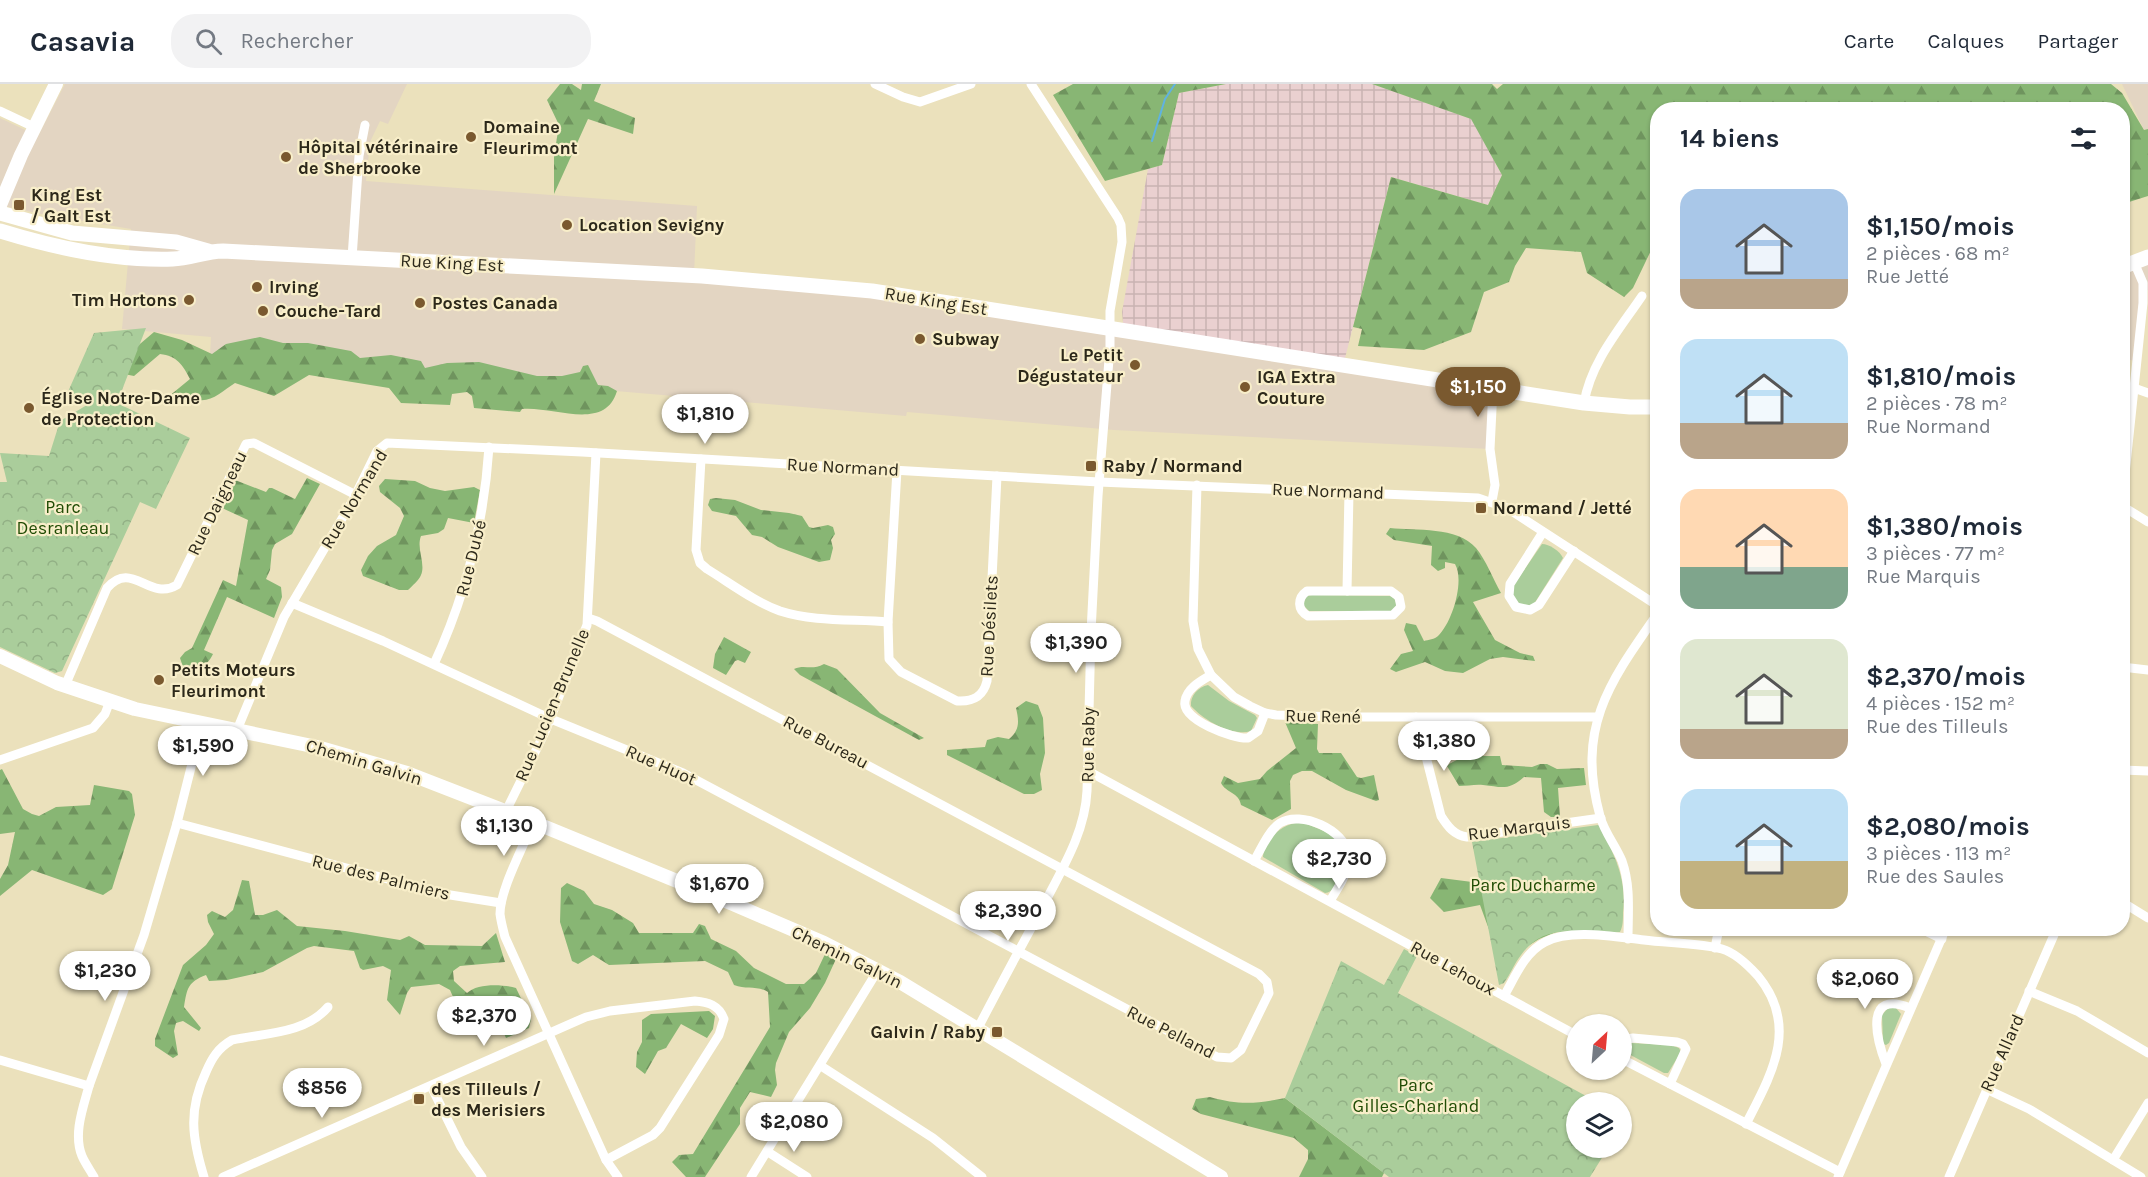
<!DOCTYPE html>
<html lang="fr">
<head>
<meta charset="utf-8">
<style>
	:root { --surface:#fff; --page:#f2f2f3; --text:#1f2937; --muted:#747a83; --line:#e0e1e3; --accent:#7a592f }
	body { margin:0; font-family:Karla,sans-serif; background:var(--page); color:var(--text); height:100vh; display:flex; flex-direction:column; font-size:22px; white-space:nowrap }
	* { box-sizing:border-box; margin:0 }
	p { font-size:20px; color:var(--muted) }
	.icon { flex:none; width:33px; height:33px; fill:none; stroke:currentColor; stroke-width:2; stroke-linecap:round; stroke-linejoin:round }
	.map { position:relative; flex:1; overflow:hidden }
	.drawer { position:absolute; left:1650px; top:18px; width:480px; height:834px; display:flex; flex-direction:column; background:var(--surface); border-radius:24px; box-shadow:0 2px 4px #0004 }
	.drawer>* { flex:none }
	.needle { width:39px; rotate:26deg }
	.controls { position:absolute; left:1566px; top:930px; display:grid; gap:12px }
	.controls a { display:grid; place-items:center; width:66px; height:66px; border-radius:50%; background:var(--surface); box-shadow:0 2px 4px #0004; font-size:30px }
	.price { position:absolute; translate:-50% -51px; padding:0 14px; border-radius:21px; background:#fff; color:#222; font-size:20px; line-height:39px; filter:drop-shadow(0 2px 3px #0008) }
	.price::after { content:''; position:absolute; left:50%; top:36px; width:18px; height:14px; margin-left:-9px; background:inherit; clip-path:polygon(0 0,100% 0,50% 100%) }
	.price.current { background:var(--accent); color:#fff }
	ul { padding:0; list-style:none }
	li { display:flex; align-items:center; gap:18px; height:150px; padding:0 30px }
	li span { display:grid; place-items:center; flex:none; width:168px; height:120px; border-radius:18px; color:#555 }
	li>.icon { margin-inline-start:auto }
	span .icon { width:72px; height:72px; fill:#fffc; stroke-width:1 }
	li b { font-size:26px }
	h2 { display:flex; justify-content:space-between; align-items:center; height:72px; padding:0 30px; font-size:26px }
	header { display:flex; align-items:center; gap:36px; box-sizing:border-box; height:84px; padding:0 30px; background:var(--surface); border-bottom:2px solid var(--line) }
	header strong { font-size:28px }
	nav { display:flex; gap:33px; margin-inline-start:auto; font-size:21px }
	.search { width:420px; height:54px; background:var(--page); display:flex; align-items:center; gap:15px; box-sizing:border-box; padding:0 21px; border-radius:24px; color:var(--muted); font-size:22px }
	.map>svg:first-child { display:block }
	.commercial { fill:#e3d5c2 }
	.industrial { fill:url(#industrial-grid) }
	.grass { fill:#aacd9b }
	.forest { fill:url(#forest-firs) }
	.park { fill:url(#park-crowns) }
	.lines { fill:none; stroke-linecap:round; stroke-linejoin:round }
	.stream { stroke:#60b2e1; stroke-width:2 }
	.street { stroke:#fff; stroke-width:9 }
	.secondary { stroke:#fff; stroke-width:14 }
	.primary { stroke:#fff; stroke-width:15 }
	.poi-dot { fill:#7a592f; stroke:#f8eec9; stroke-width:2 }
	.labels { text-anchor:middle; stroke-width:4.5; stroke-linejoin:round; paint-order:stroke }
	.poi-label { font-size:18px; font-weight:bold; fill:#2c281a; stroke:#f8eec9; text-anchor:start }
	.street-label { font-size:18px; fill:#2c281a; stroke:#f8eec9 }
	.park-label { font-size:18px; fill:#204c04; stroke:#f8eec9 }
</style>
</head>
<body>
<header>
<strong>Casavia</strong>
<div class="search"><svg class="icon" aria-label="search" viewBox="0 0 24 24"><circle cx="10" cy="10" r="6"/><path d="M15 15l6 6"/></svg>Rechercher</div>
<nav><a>Carte</a><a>Calques</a><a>Partager</a></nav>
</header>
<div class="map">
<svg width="2148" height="1093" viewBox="0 0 2148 1093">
	<defs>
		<pattern id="industrial-grid" width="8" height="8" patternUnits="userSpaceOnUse" patternTransform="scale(1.5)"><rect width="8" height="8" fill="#ead0d0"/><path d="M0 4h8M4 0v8" fill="none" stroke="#c9b3b2"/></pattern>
		<pattern id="forest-firs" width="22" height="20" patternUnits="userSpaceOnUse" patternTransform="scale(1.5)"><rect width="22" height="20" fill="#88b674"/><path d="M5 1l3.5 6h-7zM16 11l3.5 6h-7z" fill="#6f945e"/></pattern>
		<pattern id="park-crowns" width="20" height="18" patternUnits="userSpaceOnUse" patternTransform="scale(1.5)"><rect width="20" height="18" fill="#aacd9b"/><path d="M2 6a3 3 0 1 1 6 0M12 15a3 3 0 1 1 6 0" fill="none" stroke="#92b085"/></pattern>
	</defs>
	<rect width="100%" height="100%" fill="#ebe1bc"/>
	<g class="commercial">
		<path d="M65,0H407L388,40L380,37L370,58L366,97L697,122L694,191L766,197L1493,305L1490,365L1114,346L907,328L906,332L210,272L211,253L122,245L131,145L41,130L0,121V34L38,52Z"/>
		<path d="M2122,0H2148V45L2144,46Z"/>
		<path d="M2148,173V206H2144L2137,277L2123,275V183Z"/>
	</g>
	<path class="industrial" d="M1226,0H1372L1472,35L1502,91L1488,121L1391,93L1343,282L1124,248L1122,228L1148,85L1162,81L1179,9Z"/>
	<g class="grass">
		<path d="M1542,460C1549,460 1560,467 1563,474L1534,520L1530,522L1520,520L1513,514V502Z"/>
		<path d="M1312,511L1390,512L1394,514L1397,521L1392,527H1309L1303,521L1306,512Z"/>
		<path d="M1208,601L1229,617L1255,631L1257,634L1251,647C1231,653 1204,636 1191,622C1190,612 1198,603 1208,601Z"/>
		<path d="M1300,738C1316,743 1345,752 1345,774C1345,782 1340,789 1337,796C1334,803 1333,808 1325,809L1263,773C1264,755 1282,740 1300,738Z"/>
		<path d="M1888,924H1896L1901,930L1889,959L1886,961L1883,960L1882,931Z"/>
		<path d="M1631,959L1671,961L1679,964L1681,968L1668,989H1664L1625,968L1627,960Z"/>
	</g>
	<g class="forest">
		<path d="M560,0H572L581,6L582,0H601L594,17L635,34L633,50L588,35L554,110V72L559,41L547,16Z"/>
		<path d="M1073,0H1226L1179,9L1162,81L1105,97L1053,11Z"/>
		<path d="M1372,0H1492L1497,5L1503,0H2111L2122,9L2144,46L2148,45V112L2129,118L2123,101L2122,26H1658L1657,154L1633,204L1624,213L1587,189L1581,168L1526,164L1515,182L1509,198L1484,208L1471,248L1424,266L1358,262L1362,245L1353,243L1391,93L1488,121L1502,91L1471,35Z"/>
		<path d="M154,248L182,256L212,270L226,260L260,253L283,259H308L351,267L360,274L391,271L421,277L425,284L447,279L479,278L537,292H562L580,288L583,282L588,281L598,301L608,302L617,307C605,348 554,322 522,325L520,328L474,324L472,312L467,308L452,310L450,321L401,319L389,304L309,291L274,312L235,299C221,308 207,323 191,313L171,319L162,316V313H168L190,295C183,281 177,272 160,270L134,292L124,290L120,277Z"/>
		<path d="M307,394L320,400L292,450L275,460L272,466L270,486L266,495L281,503L282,513L274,534L227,513L204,566L213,570C206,584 199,585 184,586L180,574L185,568L192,564L223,496L236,502L248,436L222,424L235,396L266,408L269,404H272L295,415Z"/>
		<path d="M385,395L415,397L430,404L445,407L474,403L480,406L474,439L448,434L444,445L438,449L421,452C416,465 426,479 421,491C419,496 412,502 408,506H399L363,492L361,486L368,472L377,462L396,451L404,432L400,424L380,408L379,402Z"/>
		<path d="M716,414L735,416L761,426L789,429L802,432L809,443L813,444L828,441L833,443L835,450L831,456L833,464L830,476L819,478L778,463L762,453L752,451L736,432L712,427L708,421L710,415Z"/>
		<path d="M1390,444C1416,447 1457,442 1476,464C1486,476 1493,495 1501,509L1473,518L1495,556L1520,569L1533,572L1535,577L1503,573L1490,575L1463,589L1445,587L1425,578L1396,588L1390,585L1401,570L1413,567L1404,546L1406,539L1416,541L1424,557C1428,556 1435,555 1438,552C1452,539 1465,497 1455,480L1445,478V484L1438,487L1431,481L1432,462L1394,456L1386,450Z"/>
		<path d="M724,553L751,568L745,579L738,576L735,577L726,591L713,584L715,570Z"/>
		<path d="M824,580L837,585L880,629L924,654L919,656L800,591L794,585C805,580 811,587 824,580Z"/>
		<path d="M1026,617L1038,621L1043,634L1045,669L1040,690L1042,706L1034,710H1024L947,671V666L985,663L987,656L998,653L1009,655C1020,646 1019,637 1016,624Z"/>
		<path d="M1285,638L1318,640L1317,665L1319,669H1341L1357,693L1361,694L1374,691L1379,716L1376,717L1346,706L1312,687H1302L1293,691L1290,697L1291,725L1272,736L1241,721C1239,708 1226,709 1221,699L1224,692L1238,699L1260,695L1267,687L1296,664Z"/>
		<path d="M1500,672L1502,681L1532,683L1540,680H1547L1557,685L1584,684L1586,701L1558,704L1560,733H1551L1544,728L1541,694L1524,693C1508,707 1502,703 1483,701C1476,700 1467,702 1459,702L1447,682C1460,670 1483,672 1500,672Z"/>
		<path d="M2,685L23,725L32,730L39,732L56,723L90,721L94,701L129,707L132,710L135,731L112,805L103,811L32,786L0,812V795L8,781L15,748L0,750V686Z"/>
		<path d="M1441,794L1480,799L1488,795L1556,848L1539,855L1528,862L1494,859L1480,821L1444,828L1430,814Z"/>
		<path d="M242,796L249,797L255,831H263L277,826L297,842L345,847L400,856L409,852L425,861L482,862L496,849L505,878L460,882L453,887L454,897L467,909C477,899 503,900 516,904L531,935L529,944L506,954L496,931C480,924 470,930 456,937L451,934L457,922L450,906L439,900L411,903L407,909L400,931L387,916L391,886L383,882L363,886L360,884L354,867L314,862L307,864L263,888L227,896L209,897L206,891C188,898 187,904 184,923L201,944L199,947L183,937L176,939L174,947L178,971L173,974L155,962V955L183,881L206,861L214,850L208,838L207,831L212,827L225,833L233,826Z"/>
		<path d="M567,799L584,807L594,820L612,826L633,839L639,849H693L699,840L705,842L711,855L736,867L754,884L786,900H804L816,889L826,868L836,875L825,899L810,924L789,948L776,979L775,986L777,1001L771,1013L750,1008L740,1024V1040L705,1093H686L672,1078L679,1071L693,1070L770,943L768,908C756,901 746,906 734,901L728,888L705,877L609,881L593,871L578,880L572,877L560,838L561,804Z"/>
		<path d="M709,927L715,932L713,945L707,954L681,940L666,964L658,967L645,990L636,983L637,968L642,958V936L651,930Z"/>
		<path d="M1210,1013C1238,1021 1256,1020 1285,1014L1384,1089L1382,1093H1299L1308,1075V1066L1294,1054L1201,1030L1192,1025L1196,1015Z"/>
	</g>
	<g class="park">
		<path d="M146,244L117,319L190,354L156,425L140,418L62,587L55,589L0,563V398H7L0,369L49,372L60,337L87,321L67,310L94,249Z"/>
		<path d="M1598,741L1601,743C1615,774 1627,794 1623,829C1623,836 1623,842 1620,848C1583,853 1548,834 1521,871C1514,880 1510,891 1504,899L1499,901L1472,758Z"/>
		<path d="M1404,865L1417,872L1398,909L1597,1018H1576V1064H1608L1590,1093H1389L1285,1014L1341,877L1384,901Z"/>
	</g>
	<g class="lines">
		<path class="stream" d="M1152,57L1165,15L1175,0"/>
		<g class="street">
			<path d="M875,0L903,13L920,18L971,0"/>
			<path d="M0,27L34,43"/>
			<path d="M352,174L359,72L365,41"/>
			<path d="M2134,304L2148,309"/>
			<path d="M1584,319C1591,278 1619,246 1642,212"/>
			<path d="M701,375L696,466L700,479L707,485C730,499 755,518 780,527C814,538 853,535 888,538"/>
			<path d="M897,386L888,538L889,575L901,588L957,617C973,618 983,613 987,597L997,392"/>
			<path d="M1197,401L1193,537L1198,565L1211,591L1234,613L1250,622L1265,629L1276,631L1335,633H1597"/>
			<path d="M1492,417L1495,401L1490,365L1493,305"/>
			<path d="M2122,418L2143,219V199L2134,178"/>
			<path d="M2122,422L2148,438"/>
			<path d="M1543,448L1510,500L1509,512L1516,523L1530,526L1539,521L1574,467"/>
			<path d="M1307,507H1391L1399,513L1401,523L1393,531L1308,532C1297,526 1297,514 1307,507Z"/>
			<path d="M1347,507L1349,408"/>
			<path d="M292,519L383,557L551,635L683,689L1217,973L1231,974L1241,966L1269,909L1267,898L1259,890L597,537L588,534"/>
			<path d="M434,580C466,511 484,440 489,363"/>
			<path d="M2122,583L2148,586"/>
			<path d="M1211,591C1201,597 1187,604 1185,617C1181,636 1233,655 1248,654L1258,647L1265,629"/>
			<path d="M65,602L107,504C132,475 149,518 177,501L246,360L254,359L356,411"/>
			<path d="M1416,633L1441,732C1448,743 1454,751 1467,753L1601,734"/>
			<path d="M237,646L284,533L353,416L377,367L387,359L582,368L1099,398L1478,414L1507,424L1658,522"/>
			<path d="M0,676L93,644L105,630L110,617"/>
			<path d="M2122,686L2148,687"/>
			<path d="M1088,687L1576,951"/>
			<path d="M506,727L545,648L587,541L596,369"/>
			<path d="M533,738C524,762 500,805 500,830C501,838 503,845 505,853L606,1076L618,1093"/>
			<path d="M177,739L444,810L501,819"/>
			<path d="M1254,777C1261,765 1269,746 1280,739C1301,726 1345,746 1348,770C1351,787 1338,803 1330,817"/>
			<path d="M2122,818L2148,834"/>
			<path d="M1919,844L1942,855"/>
			<path d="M1628,855C1628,829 1631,802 1622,777C1616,762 1604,748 1600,732C1576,643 1609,599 1658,529"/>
			<path d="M1715,864L1719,844"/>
			<path d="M2029,907L2077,927L2148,969"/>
			<path d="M1504,912C1515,893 1524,869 1545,858C1570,844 1616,853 1644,856C1666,859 1702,859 1722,865C1736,869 1748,881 1758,892C1800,943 1771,991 1746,1040"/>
			<path d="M978,944C999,903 1021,863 1043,822C1062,785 1085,749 1087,707L1091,548L1098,412L1110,263V227L1122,158L1121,141L1118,134L1031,0"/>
			<path d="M1622,960L1628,955L1633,954L1677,958L1683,960L1686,965L1670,1000"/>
			<path d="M1622,975L1840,1088"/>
			<path d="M0,976L89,1002"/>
			<path d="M1886,980C1876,954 1864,905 1910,924"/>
			<path d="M821,982L933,1054L982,1093"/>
			<path d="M431,1002L461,1063L482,1093"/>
			<path d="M1986,1005L2029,1025L2141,1093"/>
			<path d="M768,1068L807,1093"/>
			<path d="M2113,1076L2148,1019"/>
			<path d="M94,1093C90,1086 85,1079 82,1072C73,1050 83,1024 89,1002L144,851L177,739L202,640"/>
			<path d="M204,1093C192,1054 188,1026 206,988C212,974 218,964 232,956C265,949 305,950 328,923"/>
			<path d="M223,1093L586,933L610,927L695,917C708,918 719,921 724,935L719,951L660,1044L653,1051L606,1076"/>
			<path d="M751,1093L878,886"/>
			<path d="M1838,1093L1946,844"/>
			<path d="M1949,1093L2057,844"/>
		</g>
		<g class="secondary">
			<path d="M0,121L21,71L56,0"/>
			<path d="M0,572L57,599L135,625L317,663L407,689L533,738L733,820L824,859L900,898L1221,1093"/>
		</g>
		<g class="primary">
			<path d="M0,129L72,149L176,158L208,167"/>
			<path d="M0,147C55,164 115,177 173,175C190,175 205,167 223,167L702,192L872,207L1584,319L1630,323H1658"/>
			<path d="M2122,183L2148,173"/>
		</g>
	</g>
	<g class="poi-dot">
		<circle cx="471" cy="53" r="6"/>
		<circle cx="286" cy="73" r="6"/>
		<rect x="13" y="115" width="12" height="12" rx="3"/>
		<circle cx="567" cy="141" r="6"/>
		<circle cx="257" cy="203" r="6"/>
		<circle cx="189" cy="216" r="6"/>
		<circle cx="420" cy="219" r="6"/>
		<circle cx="263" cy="227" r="6"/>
		<circle cx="920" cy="255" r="6"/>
		<circle cx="1135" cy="281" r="6"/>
		<circle cx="1245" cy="303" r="6"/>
		<circle cx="29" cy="324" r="6"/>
		<rect x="1085" y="376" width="12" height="12" rx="3"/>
		<rect x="1475" y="418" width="12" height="12" rx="3"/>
		<circle cx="159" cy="596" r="6"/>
		<rect x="991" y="942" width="12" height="12" rx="3"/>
		<rect x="413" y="1009" width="12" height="12" rx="3"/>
	</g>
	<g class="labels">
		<g class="poi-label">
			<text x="483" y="49">Domaine<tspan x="483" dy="21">Fleurimont</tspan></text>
			<text x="298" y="69">Hôpital vétérinaire<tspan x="298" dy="21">de Sherbrooke</tspan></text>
			<text x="31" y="117">King Est<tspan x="31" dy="21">/ Galt Est</tspan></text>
			<text x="579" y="147">Location Sevigny</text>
			<text x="269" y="209">Irving</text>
			<text x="177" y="222" text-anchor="end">Tim Hortons</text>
			<text x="432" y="225">Postes Canada</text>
			<text x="275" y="233">Couche-Tard</text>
			<text x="932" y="261">Subway</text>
			<text x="1123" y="277" text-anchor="end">Le Petit<tspan x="1123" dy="21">Dégustateur</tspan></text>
			<text x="1257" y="299">IGA Extra<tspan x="1257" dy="21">Couture</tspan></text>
			<text x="41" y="320">Église Notre-Dame<tspan x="41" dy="21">de Protection</tspan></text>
			<text x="1103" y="388">Raby / Normand</text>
			<text x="1493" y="430">Normand / Jetté</text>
			<text x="171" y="592">Petits Moteurs<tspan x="171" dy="21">Fleurimont</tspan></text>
			<text x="985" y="954" text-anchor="end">Galvin / Raby</text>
			<text x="431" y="1011">des Tilleuls /<tspan x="431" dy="21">des Merisiers</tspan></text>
		</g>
		<g class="street-label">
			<text transform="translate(452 179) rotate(3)" y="6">Rue King Est</text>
			<text transform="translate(936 217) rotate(9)" y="6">Rue King Est</text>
			<text transform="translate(843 383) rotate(3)" y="6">Rue Normand</text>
			<text transform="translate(1328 407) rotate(2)" y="6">Rue Normand</text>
			<text transform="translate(354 415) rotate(-59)" y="6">Rue Normand</text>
			<text transform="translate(217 419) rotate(-64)" y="6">Rue Daigneau</text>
			<text transform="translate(471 474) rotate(-76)" y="6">Rue Dubé</text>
			<text transform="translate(989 542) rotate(-87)" y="6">Rue Désilets</text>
			<text transform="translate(552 621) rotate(-67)" y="6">Rue Lucien-Brunelle</text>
			<text transform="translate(1323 632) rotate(1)" y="6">Rue René</text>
			<text transform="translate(826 658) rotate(28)" y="6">Rue Bureau</text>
			<text transform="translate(1088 661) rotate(-89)" y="6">Rue Raby</text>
			<text transform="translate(364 678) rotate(17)" y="6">Chemin Galvin</text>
			<text transform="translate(661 681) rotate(24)" y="6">Rue Huot</text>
			<text transform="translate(1519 744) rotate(-7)" y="6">Rue Marquis</text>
			<text transform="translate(381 793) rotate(14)" y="6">Rue des Palmiers</text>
			<text transform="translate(847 873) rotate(26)" y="6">Chemin Galvin</text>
			<text transform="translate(1453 884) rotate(29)" y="6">Rue Lehoux</text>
			<text transform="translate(1171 948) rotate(27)" y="6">Rue Pelland</text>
			<text transform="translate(2002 969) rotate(-66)" y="6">Rue Allard</text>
		</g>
		<g class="park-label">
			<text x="63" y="429">Parc<tspan x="63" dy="21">Desranleau</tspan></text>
			<text x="1533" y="807">Parc Ducharme</text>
			<text x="1416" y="1007">Parc<tspan x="1416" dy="21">Gilles-Charland</tspan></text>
		</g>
	</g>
</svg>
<div class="controls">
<a><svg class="needle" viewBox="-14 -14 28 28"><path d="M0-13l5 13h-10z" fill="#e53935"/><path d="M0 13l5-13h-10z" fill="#747a83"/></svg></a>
<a><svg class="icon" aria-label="layers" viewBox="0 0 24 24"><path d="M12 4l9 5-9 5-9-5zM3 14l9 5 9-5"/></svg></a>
</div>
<b class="price current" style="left:1478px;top:334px">$1,150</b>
<b class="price" style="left:705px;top:361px">$1,810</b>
<b class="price" style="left:1076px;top:590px">$1,390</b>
<b class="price" style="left:1444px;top:688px">$1,380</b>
<b class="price" style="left:203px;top:693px">$1,590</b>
<b class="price" style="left:504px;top:773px">$1,130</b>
<b class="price" style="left:1339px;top:806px">$2,730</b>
<b class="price" style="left:719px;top:831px">$1,670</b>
<b class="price" style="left:1008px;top:858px">$2,390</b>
<b class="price" style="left:105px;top:918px">$1,230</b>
<b class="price" style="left:1865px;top:926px">$2,060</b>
<b class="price" style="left:484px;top:963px">$2,370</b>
<b class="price" style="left:322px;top:1035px">$856</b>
<b class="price" style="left:794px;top:1069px">$2,080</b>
<section class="drawer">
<h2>14 biens<svg class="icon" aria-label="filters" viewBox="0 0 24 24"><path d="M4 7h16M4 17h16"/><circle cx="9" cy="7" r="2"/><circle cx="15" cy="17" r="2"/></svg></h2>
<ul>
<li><span style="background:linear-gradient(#a9c7e8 75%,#b9a48a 0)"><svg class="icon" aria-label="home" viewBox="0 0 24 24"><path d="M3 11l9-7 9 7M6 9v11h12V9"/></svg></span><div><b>$1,150/mois</b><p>2 pièces · 68 m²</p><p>Rue Jetté</p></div></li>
<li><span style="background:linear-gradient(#bfe0f5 70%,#b9a48a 0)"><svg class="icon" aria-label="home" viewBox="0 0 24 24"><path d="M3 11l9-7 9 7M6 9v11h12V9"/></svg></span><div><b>$1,810/mois</b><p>2 pièces · 78 m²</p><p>Rue Normand</p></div></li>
<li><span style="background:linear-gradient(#ffd9b3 65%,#7fa58c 0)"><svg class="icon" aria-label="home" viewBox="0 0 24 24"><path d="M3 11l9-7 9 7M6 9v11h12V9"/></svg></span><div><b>$1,380/mois</b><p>3 pièces · 77 m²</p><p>Rue Marquis</p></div></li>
<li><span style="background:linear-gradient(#dfe7d0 75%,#b9a48a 0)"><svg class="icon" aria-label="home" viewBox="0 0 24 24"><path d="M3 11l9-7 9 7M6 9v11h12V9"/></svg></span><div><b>$2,370/mois</b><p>4 pièces · 152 m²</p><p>Rue des Tilleuls</p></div></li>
<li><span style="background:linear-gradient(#bfe0f5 60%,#c2b280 0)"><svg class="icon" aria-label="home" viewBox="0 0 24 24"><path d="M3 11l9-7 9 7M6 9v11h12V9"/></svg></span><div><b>$2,080/mois</b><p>3 pièces · 113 m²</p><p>Rue des Saules</p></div></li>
</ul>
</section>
</div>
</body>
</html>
